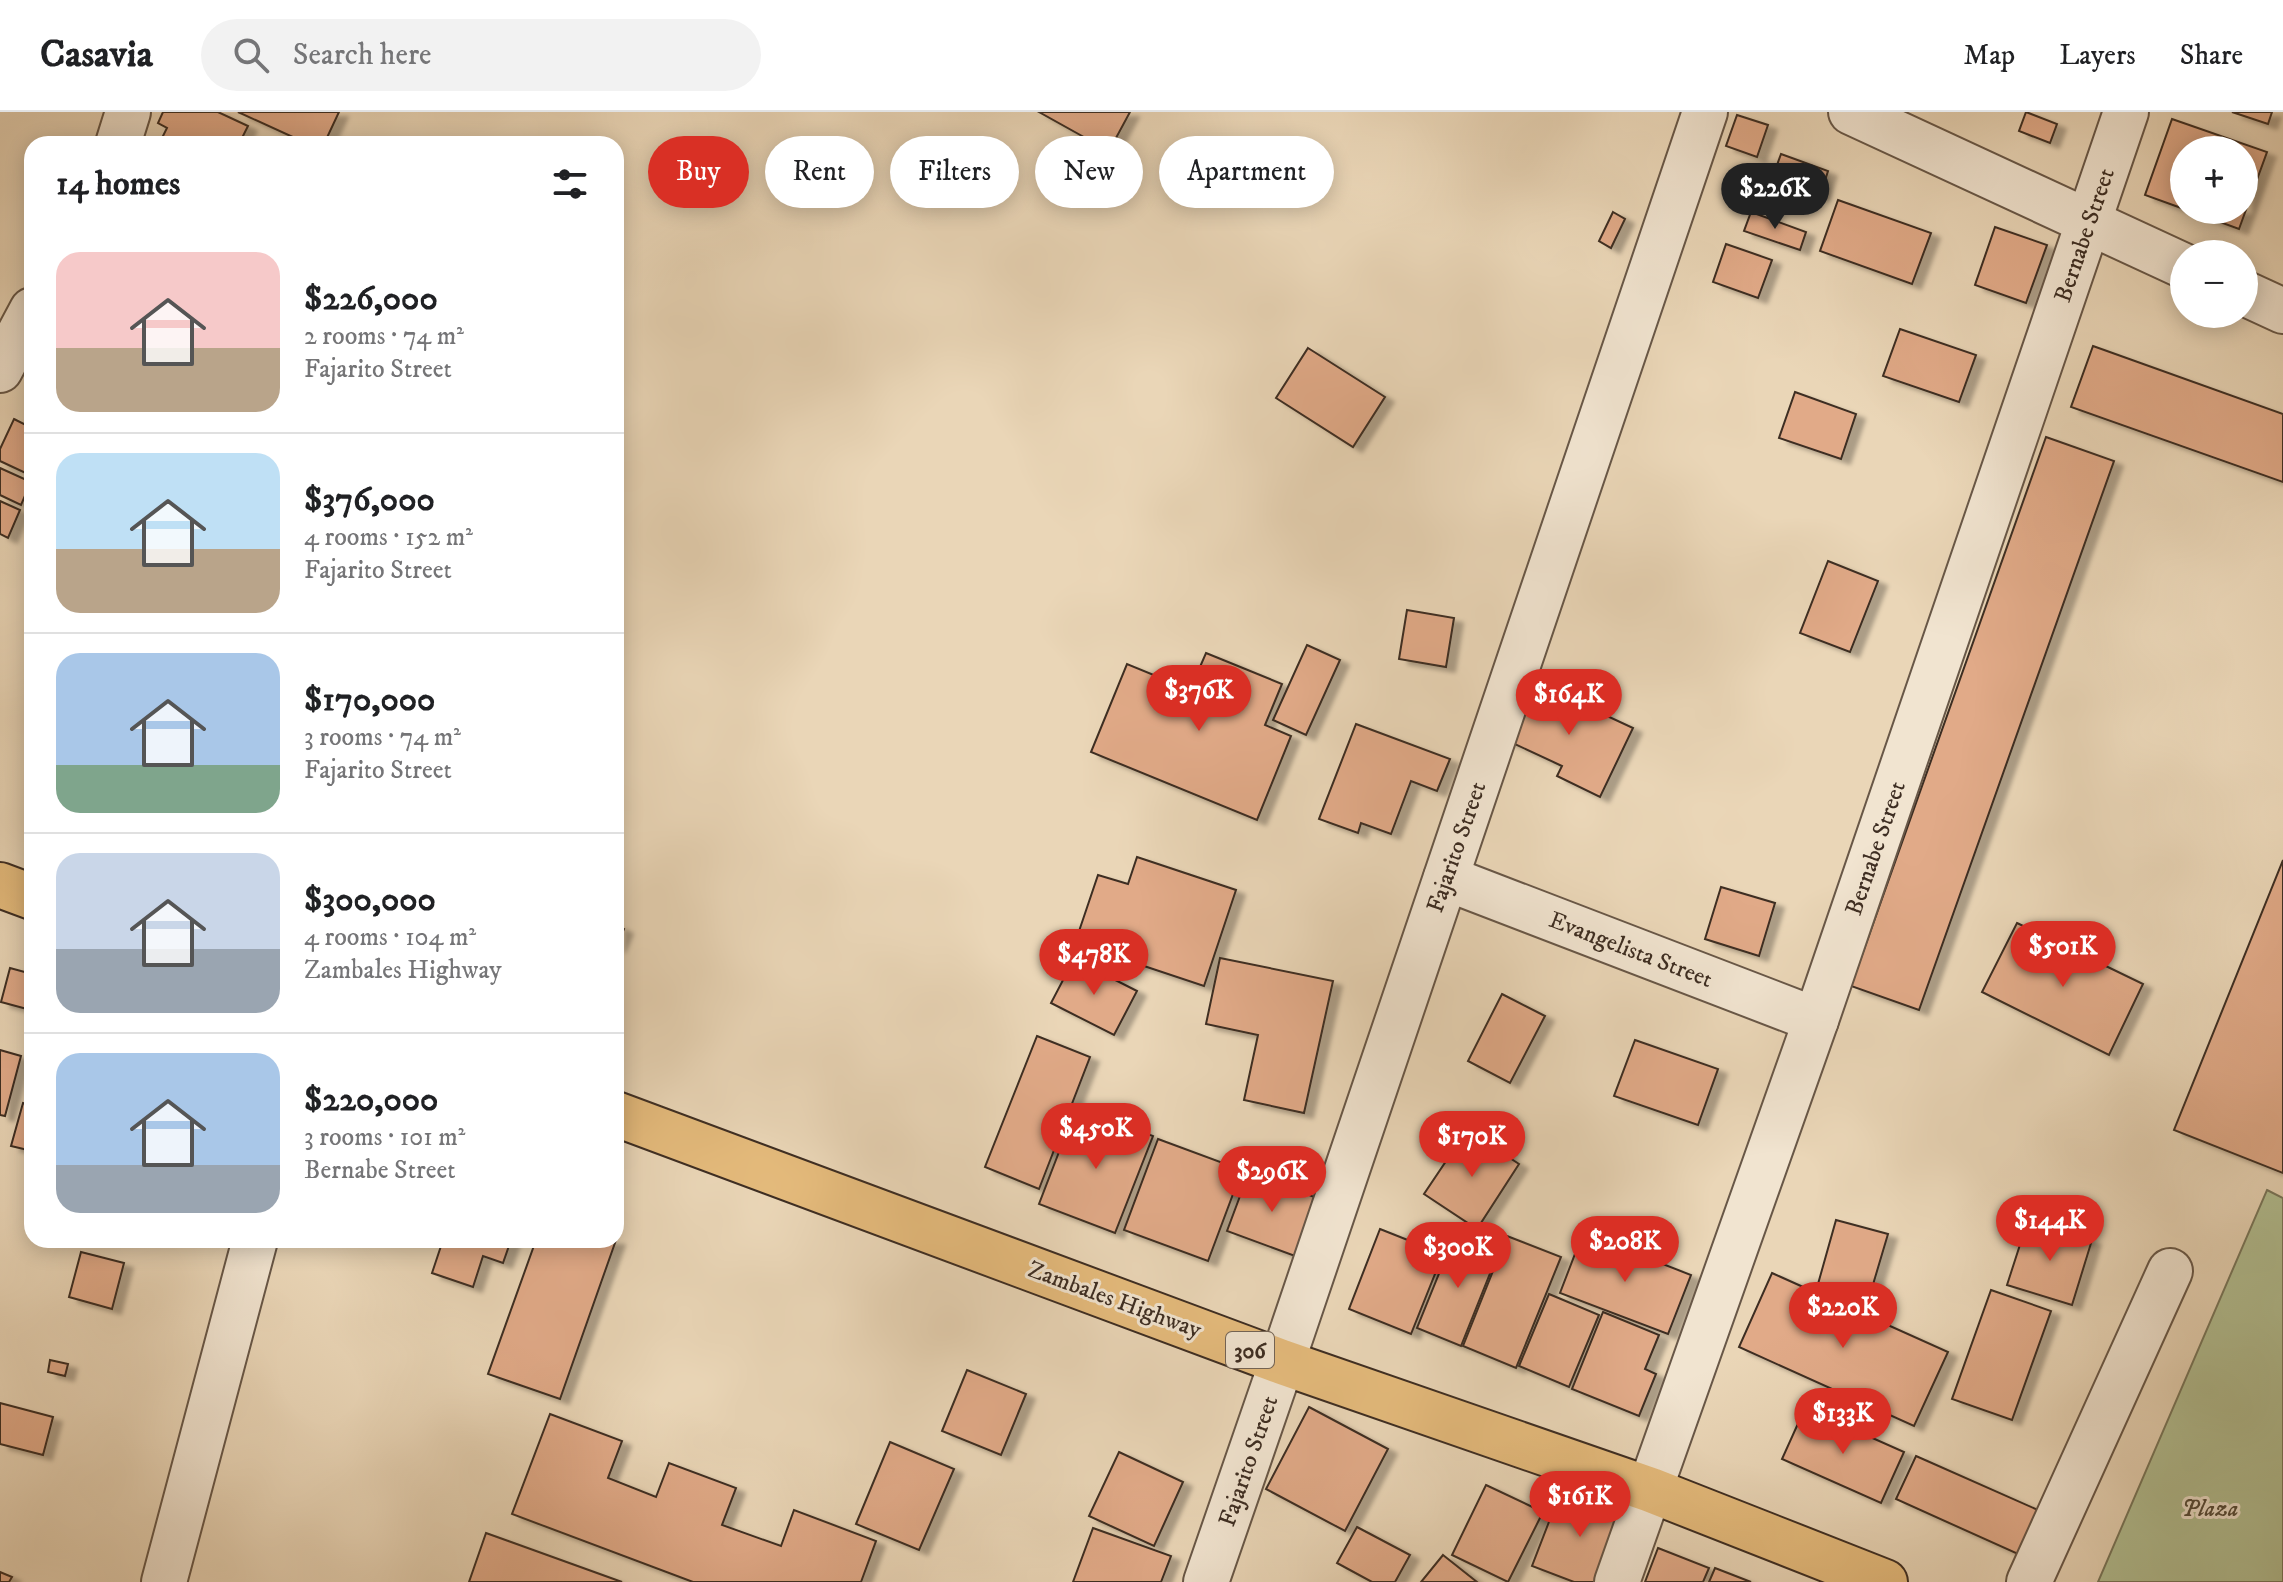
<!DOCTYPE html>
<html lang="en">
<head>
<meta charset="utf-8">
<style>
	:root { --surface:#fff; --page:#f2f2f2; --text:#202124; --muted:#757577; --line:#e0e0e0; --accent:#d93025 }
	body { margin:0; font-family:"IM FELL DW Pica",serif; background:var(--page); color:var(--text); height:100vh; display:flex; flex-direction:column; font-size:30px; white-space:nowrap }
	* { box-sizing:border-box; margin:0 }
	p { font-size:26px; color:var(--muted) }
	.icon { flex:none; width:44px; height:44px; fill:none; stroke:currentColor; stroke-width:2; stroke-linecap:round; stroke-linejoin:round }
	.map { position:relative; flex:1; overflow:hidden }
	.side { position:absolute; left:24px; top:24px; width:600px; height:1112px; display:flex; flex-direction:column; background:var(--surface); border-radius:24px; box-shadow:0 4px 20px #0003 }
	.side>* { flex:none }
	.guide { position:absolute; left:648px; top:24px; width:760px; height:72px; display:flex; gap:16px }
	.tools { position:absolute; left:2170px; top:24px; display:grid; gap:16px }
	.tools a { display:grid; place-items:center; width:88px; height:88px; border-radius:50%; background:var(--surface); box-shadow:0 4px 20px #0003; font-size:40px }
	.price { position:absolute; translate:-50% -68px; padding:0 18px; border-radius:28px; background:var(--accent); color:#fff; font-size:26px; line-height:52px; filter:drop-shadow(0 2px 4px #0008) }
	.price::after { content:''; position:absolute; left:50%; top:48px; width:24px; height:18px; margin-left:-12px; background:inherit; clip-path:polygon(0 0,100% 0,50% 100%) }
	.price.on { background:#222; color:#fff }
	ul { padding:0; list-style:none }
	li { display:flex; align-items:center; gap:24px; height:200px; padding:0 32px }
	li+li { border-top:2px solid var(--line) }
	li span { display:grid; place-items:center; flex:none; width:224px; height:160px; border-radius:24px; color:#555 }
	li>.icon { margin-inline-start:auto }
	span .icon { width:96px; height:96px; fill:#fffc; stroke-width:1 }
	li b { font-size:34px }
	h2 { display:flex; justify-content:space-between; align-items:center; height:96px; padding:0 32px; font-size:34px }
	.pill { padding:0 28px; border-radius:36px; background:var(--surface); box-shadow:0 4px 20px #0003; font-size:28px; line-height:72px }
	.pill.on { background:var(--accent); color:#fff }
	header { display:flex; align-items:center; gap:48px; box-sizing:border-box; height:112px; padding:0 40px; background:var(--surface); border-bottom:2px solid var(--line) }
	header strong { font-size:38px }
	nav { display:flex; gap:44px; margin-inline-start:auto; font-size:28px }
	.search { width:560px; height:72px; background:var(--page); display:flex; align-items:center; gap:20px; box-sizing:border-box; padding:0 28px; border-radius:44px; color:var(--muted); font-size:30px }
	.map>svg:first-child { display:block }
	.green { fill:#b2bf92; stroke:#78765a; stroke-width:2 }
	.building { fill:#e1aa88; stroke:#3d2d22; stroke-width:2; filter:url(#shadow) }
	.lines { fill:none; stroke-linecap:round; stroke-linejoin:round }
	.minor-casing { stroke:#685747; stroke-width:48 }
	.major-casing { stroke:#3d2d22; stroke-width:48 }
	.minor { stroke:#f1e4d0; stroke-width:44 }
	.major { stroke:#e5bb7c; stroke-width:44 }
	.labels { text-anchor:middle; stroke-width:6; stroke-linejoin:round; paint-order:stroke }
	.shield { fill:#f1e4d0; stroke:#736456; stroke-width:2 }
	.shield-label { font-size:22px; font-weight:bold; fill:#3d2d22 }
	.street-label { font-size:24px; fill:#3d2d22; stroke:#f1e4d0 }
	.park-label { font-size:24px; font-style:italic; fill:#544a38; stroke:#f1e4d0 }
</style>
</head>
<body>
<header>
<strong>Casavia</strong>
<div class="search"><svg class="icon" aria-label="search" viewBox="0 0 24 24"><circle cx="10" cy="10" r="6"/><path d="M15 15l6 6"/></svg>Search here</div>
<nav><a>Map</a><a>Layers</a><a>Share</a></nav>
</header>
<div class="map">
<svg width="2283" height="1470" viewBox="0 0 2283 1470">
	<defs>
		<filter id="shadow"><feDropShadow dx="9" dy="5" stdDeviation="2" flood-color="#0004"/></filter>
	</defs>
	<rect width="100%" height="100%" fill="#ead6b7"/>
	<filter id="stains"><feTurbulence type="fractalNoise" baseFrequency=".0025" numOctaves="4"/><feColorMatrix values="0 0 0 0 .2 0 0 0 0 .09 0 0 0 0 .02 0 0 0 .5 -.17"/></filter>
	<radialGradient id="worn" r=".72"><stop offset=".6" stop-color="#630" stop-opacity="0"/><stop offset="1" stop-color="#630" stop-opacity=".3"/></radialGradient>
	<path class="green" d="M2267,1078L2283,1086V1470H2098Z"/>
	<g class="building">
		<path d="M163,0H218L248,14L239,32H159L167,16L158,11Z"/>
		<path d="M238,0H339L324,32H308Z"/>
		<path d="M1039,0H1130L1109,39Z"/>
		<path d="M2026,0L2057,12L2050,31L2019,19Z"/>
		<path d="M2232,0H2272L2268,12Z"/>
		<path d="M1737,3L1768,13L1757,45L1726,34Z"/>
		<path d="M2172,7L2267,40L2239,117L2187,98H2244V38H2184V97L2145,83Z"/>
		<path d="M1781,42L1828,59L1820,84L1772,67Z"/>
		<path d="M1838,88L1931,121L1912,172L1820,139Z"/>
		<path d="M1613,100L1625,107L1611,136L1599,129Z"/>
		<path d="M1751,100L1806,120L1800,138L1744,119Z"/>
		<path d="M1995,115L2047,133L2026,191L1975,173Z"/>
		<path d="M1726,132L1772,148L1758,186L1713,170Z"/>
		<path d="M1900,217L1976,243L1959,290L1883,264Z"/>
		<path d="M2093,234L2283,302V370L2071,295Z"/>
		<path d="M1308,236L1385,285L1353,335L1276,286Z"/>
		<path d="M1795,280L1856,302L1841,347L1779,326Z"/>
		<path d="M14,307L32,316V364L0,349V337Z"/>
		<path d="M2046,325L2114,349L1919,898L1851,874Z"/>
		<path d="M0,356L31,370L21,393L0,383Z"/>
		<path d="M0,389L20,398L8,426L0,422Z"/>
		<path d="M1828,449L1878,469L1850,540L1800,521Z"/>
		<path d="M1407,498L1454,506L1446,555L1399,547Z"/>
		<path d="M1307,533L1340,548L1306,623L1273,608Z"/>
		<path d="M1206,541L1282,572L1265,613L1291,624L1257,708L1091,640L1127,552L1190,578Z"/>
		<path d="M1532,569L1633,616L1600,685L1557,664L1562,654L1504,627Z"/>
		<path d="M1356,612L1450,647L1437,679L1411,669L1391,722L1361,711L1358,721L1319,707Z"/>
		<path d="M1137,745L1236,778L1204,874L1075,831L1098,763L1128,772Z"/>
		<path d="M2283,748V1061L2174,1018Z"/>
		<path d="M1721,775L1775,791L1759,844L1705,827Z"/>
		<path d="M2017,811L2143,872L2109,943L1982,880Z"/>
		<path d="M616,813L624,817L616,836Z"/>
		<path d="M1220,846L1333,869L1304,1001L1244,988L1258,923L1206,912Z"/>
		<path d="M1074,847L1137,879L1114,923L1051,891Z"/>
		<path d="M10,856L32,862V880L27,897L1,890Z"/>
		<path d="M1502,882L1545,904L1510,971L1468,949Z"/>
		<path d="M1037,924L1090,945L1039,1077L985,1055Z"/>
		<path d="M1635,928L1718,957L1698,1013L1614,984Z"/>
		<path d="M0,938L21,944L5,1004L0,1003Z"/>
		<path d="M23,991L32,994V1039L11,1034Z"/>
		<path d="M1087,999L1153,1024L1115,1121L1039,1092L1069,1014L1079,1018Z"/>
		<path d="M1467,1018L1519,1052L1477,1117L1424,1082Z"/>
		<path d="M1158,1027L1242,1058L1208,1149L1124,1118Z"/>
		<path d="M1249,1060L1317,1086L1295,1144L1227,1119Z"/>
		<path d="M1836,1108L1888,1122L1869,1186L1818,1172Z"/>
		<path d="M2028,1108L2092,1128L2072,1193L2007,1173Z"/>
		<path d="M1380,1117L1443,1142L1411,1222L1349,1197Z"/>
		<path d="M1583,1121L1691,1163L1668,1222L1560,1181Z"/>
		<path d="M1455,1122L1499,1139L1461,1234L1417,1216Z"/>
		<path d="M1507,1124L1561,1145L1516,1256L1463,1234Z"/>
		<path d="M443,1128H511L503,1151L483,1144L473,1175L432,1161Z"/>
		<path d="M536,1128H616L560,1287L488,1262Z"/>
		<path d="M81,1140L124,1151L112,1197L69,1185Z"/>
		<path d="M1772,1161L1948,1240L1914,1314L1739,1235Z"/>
		<path d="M1991,1178L2051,1199L2012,1308L1952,1287Z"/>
		<path d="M1549,1182L1599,1203L1569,1275L1519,1254Z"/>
		<path d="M1603,1200L1659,1223L1645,1257L1656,1262L1639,1304L1572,1277Z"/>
		<path d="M50,1248L68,1252L65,1264L48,1260Z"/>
		<path d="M967,1258L1026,1282L1001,1343L942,1319Z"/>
		<path d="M0,1291L53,1305L43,1343L0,1332Z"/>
		<path d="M1309,1295L1388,1337L1345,1419L1266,1377Z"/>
		<path d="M1805,1296L1904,1340L1881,1391L1782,1347Z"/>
		<path d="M550,1302L622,1329L608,1366L656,1385L669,1351L736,1376L722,1413L781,1434L794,1398L876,1429L861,1470H693L512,1402Z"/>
		<path d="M890,1330L954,1357L919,1438L856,1412Z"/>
		<path d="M1119,1340L1183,1370L1154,1434L1089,1404Z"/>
		<path d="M1916,1344L2038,1398L2018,1442L1896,1387Z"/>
		<path d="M1486,1373L1543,1400L1508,1470L1452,1443Z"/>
		<path d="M1562,1376L1628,1402L1601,1470H1574L1532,1454Z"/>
		<path d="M1357,1415L1410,1443L1395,1470H1372L1337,1451Z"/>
		<path d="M1093,1416L1171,1444L1161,1470H1073Z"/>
		<path d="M486,1421L622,1470H469Z"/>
		<path d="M1658,1436L1709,1456L1703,1470H1645Z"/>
		<path d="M1443,1443L1477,1470H1421Z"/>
		<path d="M1715,1456L1751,1470H1709Z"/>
		<path d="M0,1460L12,1465L9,1470H0Z"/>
	</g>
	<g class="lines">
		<defs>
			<g id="minor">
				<path d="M1851,0L2184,154"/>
				<path d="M118,32L128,0"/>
				<path d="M2244,181L2283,199"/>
				<path d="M0,258L32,198"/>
				<path d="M1446,766L1816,908"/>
				<path d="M164,1470L255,1128"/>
				<path d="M1206,1470L1282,1250L1705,0"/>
				<path d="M1617,1470L1816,908L2126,0"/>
				<path d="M2029,1470L2170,1159"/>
			</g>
			<g id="major">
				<path d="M0,773L32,785"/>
				<path d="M616,1002L1282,1250L1651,1378L1885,1470"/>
			</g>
		</defs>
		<use href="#minor" class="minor-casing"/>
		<use href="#major" class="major-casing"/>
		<use href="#minor" class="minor"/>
		<use href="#major" class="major"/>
	</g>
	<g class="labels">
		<rect class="shield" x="1226" y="1220" width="48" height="36" rx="6"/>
		<g class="shield-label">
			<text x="1250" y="1246">306</text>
		</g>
		<g class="street-label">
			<text transform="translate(2084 123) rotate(-71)" y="8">Bernabe Street</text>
			<text transform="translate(1456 735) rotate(-71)" y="8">Fajarito Street</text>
			<text transform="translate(1875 736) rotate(-71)" y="8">Bernabe Street</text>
			<text transform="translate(1631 837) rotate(21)" y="8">Evangelista Street</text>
			<text transform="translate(1115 1187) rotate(20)" y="8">Zambales Highway</text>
			<text transform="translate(1248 1349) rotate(-71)" y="8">Fajarito Street</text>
		</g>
		<g class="park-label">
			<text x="2210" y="1404">Plaza</text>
		</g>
	</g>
	<rect width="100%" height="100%" filter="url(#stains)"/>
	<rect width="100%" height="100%" fill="url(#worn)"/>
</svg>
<div class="tools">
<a>+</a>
<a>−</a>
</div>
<b class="price on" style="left:1775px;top:119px">$226K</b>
<b class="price" style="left:1199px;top:621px">$376K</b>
<b class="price" style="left:1569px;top:625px">$164K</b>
<b class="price" style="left:2063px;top:877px">$501K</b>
<b class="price" style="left:1094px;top:885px">$478K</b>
<b class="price" style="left:1096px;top:1059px">$450K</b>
<b class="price" style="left:1472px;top:1067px">$170K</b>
<b class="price" style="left:1272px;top:1102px">$296K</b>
<b class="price" style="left:2050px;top:1151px">$144K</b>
<b class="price" style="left:1625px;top:1172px">$208K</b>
<b class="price" style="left:1458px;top:1178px">$300K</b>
<b class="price" style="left:1843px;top:1238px">$220K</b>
<b class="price" style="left:1843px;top:1344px">$133K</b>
<b class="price" style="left:1580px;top:1427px">$161K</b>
<div class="guide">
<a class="pill on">Buy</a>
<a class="pill">Rent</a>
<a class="pill">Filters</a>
<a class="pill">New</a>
<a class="pill">Apartment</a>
</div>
<section class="side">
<h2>14 homes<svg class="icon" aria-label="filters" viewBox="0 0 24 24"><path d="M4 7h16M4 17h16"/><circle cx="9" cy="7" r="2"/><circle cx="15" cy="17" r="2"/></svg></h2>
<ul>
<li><span style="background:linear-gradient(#f6c9c9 60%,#b9a48a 0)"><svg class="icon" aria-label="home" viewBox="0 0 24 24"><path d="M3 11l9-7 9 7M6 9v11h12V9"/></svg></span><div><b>$226,000</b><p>2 rooms · 74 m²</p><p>Fajarito Street</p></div></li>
<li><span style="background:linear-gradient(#bfe0f5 60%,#b9a48a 0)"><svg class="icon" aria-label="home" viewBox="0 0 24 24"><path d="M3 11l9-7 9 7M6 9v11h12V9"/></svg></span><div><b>$376,000</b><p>4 rooms · 152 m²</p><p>Fajarito Street</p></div></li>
<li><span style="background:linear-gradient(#a9c7e8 70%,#7fa58c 0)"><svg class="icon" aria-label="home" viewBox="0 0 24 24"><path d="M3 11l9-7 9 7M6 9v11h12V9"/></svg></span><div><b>$170,000</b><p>3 rooms · 74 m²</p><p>Fajarito Street</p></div></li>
<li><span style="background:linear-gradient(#c9d6e8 60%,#9aa5b1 0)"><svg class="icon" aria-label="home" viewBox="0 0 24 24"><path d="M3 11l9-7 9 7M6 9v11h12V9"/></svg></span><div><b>$300,000</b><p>4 rooms · 104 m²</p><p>Zambales Highway</p></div></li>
<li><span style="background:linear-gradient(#a9c7e8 70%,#9aa5b1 0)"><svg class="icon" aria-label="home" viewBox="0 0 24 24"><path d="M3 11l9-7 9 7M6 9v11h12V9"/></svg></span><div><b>$220,000</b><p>3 rooms · 101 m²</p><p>Bernabe Street</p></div></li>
</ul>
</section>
</div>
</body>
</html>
